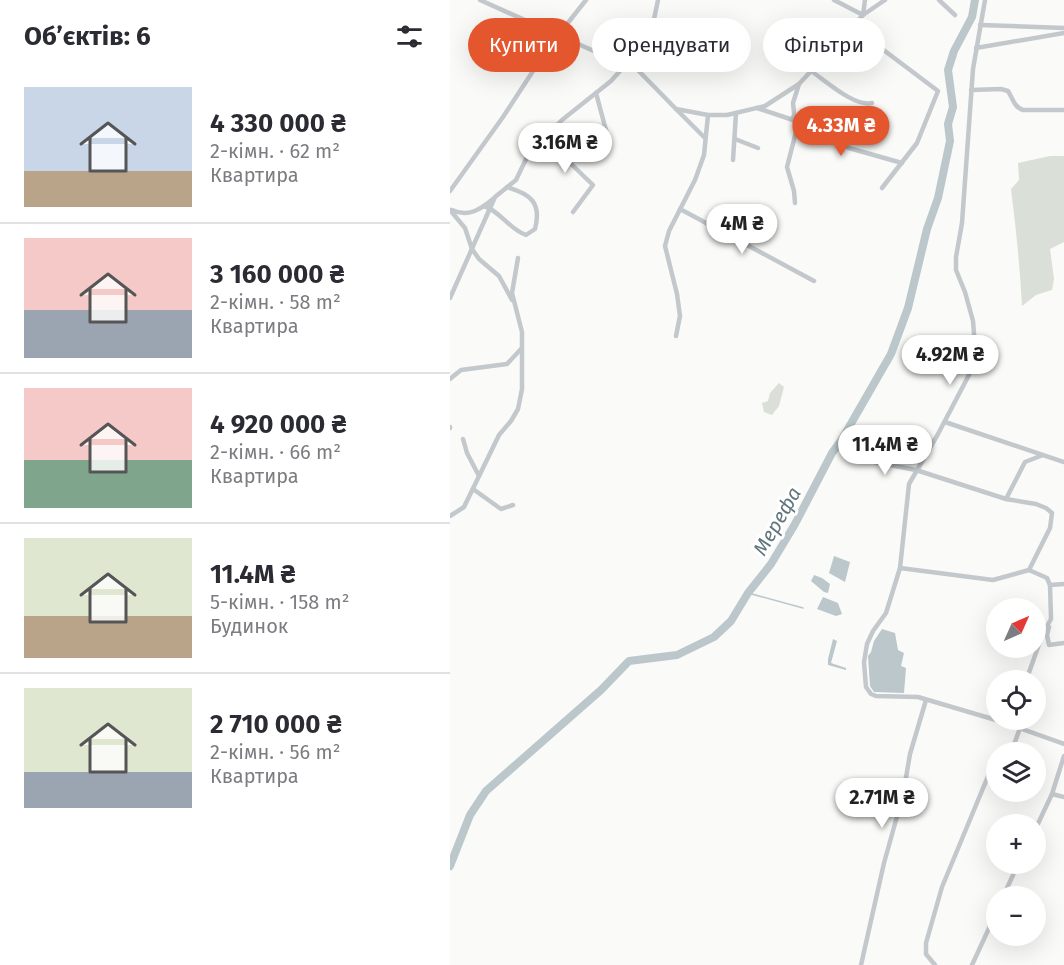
<!DOCTYPE html>
<html lang="uk">
<head>
<meta charset="utf-8">
<style>
	:root { --surface:#fff; --page:#f7f7f7; --text:#2b2b33; --muted:#7c7c81; --line:#e1e1e2; --accent:#e4572e }
	body { margin:0; font-family:"Fira Sans",sans-serif; background:var(--page); color:var(--text); height:100vh; display:flex; flex-direction:column; font-size:22px; white-space:nowrap }
	* { box-sizing:border-box; margin:0 }
	p { font-size:20px; color:var(--muted) }
	.icon { flex:none; width:33px; height:33px; fill:none; stroke:currentColor; stroke-width:2; stroke-linecap:round; stroke-linejoin:round }
	.map { position:relative; flex:1; overflow:hidden }
	.details { display:flex; flex-direction:column; background:var(--surface); width:450px }
	.details>* { flex:none }
	.top-card { position:absolute; left:18px; top:18px; width:506px; height:54px; display:flex; gap:12px }
	.needle { width:39px; rotate:45deg }
	.tools { position:absolute; left:536px; top:598px; display:grid; gap:12px }
	.tools a { display:grid; place-items:center; width:60px; height:60px; border-radius:50%; background:var(--surface); box-shadow:0 6px 24px #0002; font-size:30px }
	.price { position:absolute; translate:-50% -51px; padding:0 14px; border-radius:21px; background:#fff; color:#222; font-size:20px; line-height:39px; filter:drop-shadow(0 2px 3px #0008) }
	.price::after { content:''; position:absolute; left:50%; top:36px; width:18px; height:14px; margin-left:-9px; background:inherit; clip-path:polygon(0 0,100% 0,50% 100%) }
	.price.on { background:var(--accent); color:#fff }
	ul { padding:0; list-style:none }
	li { display:flex; align-items:center; gap:18px; height:150px; padding:0 24px }
	li+li { border-top:2px solid var(--line) }
	li span { display:grid; place-items:center; flex:none; width:168px; height:120px; border-radius:0px; color:#555 }
	li>.icon { margin-inline-start:auto }
	span .icon { width:72px; height:72px; fill:#fffc; stroke-width:1 }
	li b { font-size:26px }
	h2 { display:flex; justify-content:space-between; align-items:center; height:72px; padding:0 24px; font-size:26px }
	.tag { padding:0 21px; border-radius:27px; background:var(--surface); box-shadow:0 6px 24px #0002; font-size:21px; line-height:54px }
	.tag.on { background:var(--accent); color:#fff }
	main { display:flex; flex:1; min-height:0 }
	.map>svg:first-child { display:block }
	.green { fill:#dadfd7 }
	.water { fill:#bbc7cb }
	.lines { fill:none; stroke-linecap:round; stroke-linejoin:round }
	.stream { stroke:#bbc7cb; stroke-width:1.5 }
	.river { stroke:#bbc7cb; stroke-width:8 }
	.minor { stroke:#c3c8cc; stroke-width:4.5 }
	.labels { text-anchor:middle; stroke-width:6; stroke-linejoin:round; paint-order:stroke }
	.water-label { font-size:20px; font-style:italic; fill:#60757c; stroke:#fff }
</style>
</head>
<body>
<main>
<section class="details">
<h2>Об’єктів: 6<svg class="icon" aria-label="filters" viewBox="0 0 24 24"><path d="M4 7h16M4 17h16"/><circle cx="9" cy="7" r="2"/><circle cx="15" cy="17" r="2"/></svg></h2>
<ul>
<li><span style="background:linear-gradient(#c9d6e8 70%,#b9a48a 0)"><svg class="icon" aria-label="home" viewBox="0 0 24 24"><path d="M3 11l9-7 9 7M6 9v11h12V9"/></svg></span><div><b>4 330 000 ₴</b><p>2-кімн. · 62 m²</p><p>Квартира</p></div></li>
<li><span style="background:linear-gradient(#f6c9c9 60%,#9aa5b1 0)"><svg class="icon" aria-label="home" viewBox="0 0 24 24"><path d="M3 11l9-7 9 7M6 9v11h12V9"/></svg></span><div><b>3 160 000 ₴</b><p>2-кімн. · 58 m²</p><p>Квартира</p></div></li>
<li><span style="background:linear-gradient(#f6c9c9 60%,#7fa58c 0)"><svg class="icon" aria-label="home" viewBox="0 0 24 24"><path d="M3 11l9-7 9 7M6 9v11h12V9"/></svg></span><div><b>4 920 000 ₴</b><p>2-кімн. · 66 m²</p><p>Квартира</p></div></li>
<li><span style="background:linear-gradient(#dfe7d0 65%,#b9a48a 0)"><svg class="icon" aria-label="home" viewBox="0 0 24 24"><path d="M3 11l9-7 9 7M6 9v11h12V9"/></svg></span><div><b>11.4M ₴</b><p>5-кімн. · 158 m²</p><p>Будинок</p></div></li>
<li><span style="background:linear-gradient(#dfe7d0 70%,#9aa5b1 0)"><svg class="icon" aria-label="home" viewBox="0 0 24 24"><path d="M3 11l9-7 9 7M6 9v11h12V9"/></svg></span><div><b>2 710 000 ₴</b><p>2-кімн. · 56 m²</p><p>Квартира</p></div></li>
</ul>
</section>
<div class="map">
<svg width="614" height="965" viewBox="0 0 614 965">
	<rect width="100%" height="100%" fill="#fafaf8"/>
	<g class="green">
		<path d="M600,156H614V242L600,249L604,279L602,290L586,295L572,306C570,267 566,228 561,189L569,180L568,163Z"/>
		<path d="M329,383L334,387L329,406L322,415L314,412L312,403L318,401L320,393Z"/>
	</g>
	<g class="water">
		<path d="M384,556L400,562L395,582L379,573Z"/>
		<path d="M364,575L372,578L380,584L378,593L374,592L361,581Z"/>
		<path d="M373,597L388,603L392,614L386,616L367,609Z"/>
		<path d="M432,629L445,633L448,650L454,653L451,666L456,668L454,693L424,692L420,686L418,656L421,652L424,641Z"/>
		<path d="M383,639L387,641L381,663L396,668V670L378,665V659Z"/>
	</g>
	<g class="lines">
		<path class="stream" d="M298,593L353,608"/>
		<path class="river" d="M0,866L20,815L36,791L151,690L179,661L227,655L264,637L281,621L298,593L321,564L345,524L382,453L391,441L441,354L458,308L477,229L488,198L500,141L498,124L503,107L498,70L504,51L522,17L525,0"/>
		<g class="minor">
			<path d="M30,0L175,65"/>
			<path d="M384,0L413,15L415,0"/>
			<path d="M489,0L505,15"/>
			<path d="M535,0L523,69L512,223L506,257V270L515,292L523,321L525,346L520,373L488,434L459,484L450,568L436,613L423,631L417,644L414,662L416,687L421,694L426,696L468,697L546,720"/>
			<path d="M530,25L614,28"/>
			<path d="M403,27L488,91L467,143L432,188"/>
			<path d="M526,48L614,33"/>
			<path d="M179,61L226,109L258,115H277L315,106L349,84L413,15L435,0"/>
			<path d="M361,71C376,81 404,107 422,103"/>
			<path d="M521,90L551,89L558,91C563,99 564,107 573,110H614"/>
			<path d="M146,93L157,134L158,144"/>
			<path d="M307,108L343,120"/>
			<path d="M226,109L255,138"/>
			<path d="M343,117L358,120L376,136L399,148L452,163"/>
			<path d="M94,138L143,185L123,212"/>
			<path d="M285,139L308,148"/>
			<path d="M283,160L286,113"/>
			<path d="M0,191L53,117L98,48L136,0"/>
			<path d="M345,203L344,191L337,167L346,132L343,103L349,84"/>
			<path d="M34,206C50,211 59,229 76,235L85,229C92,202 80,194 57,187"/>
			<path d="M230,209L364,281"/>
			<path d="M0,210L15,228L22,249L29,259L49,276L62,300"/>
			<path d="M2,210C18,218 31,209 43,199"/>
			<path d="M0,298L45,197L66,180L78,155L112,120L161,81L186,53L203,24L208,0"/>
			<path d="M226,336L230,316L227,294L215,246L219,231L245,180L254,155L258,115"/>
			<path d="M0,379L11,370L57,364L71,349"/>
			<path d="M495,422L614,462"/>
			<path d="M0,427V428"/>
			<path d="M13,439L17,453L29,476"/>
			<path d="M409,459L466,470L556,499L586,504L596,508L602,513L600,528L579,570L543,580L450,568"/>
			<path d="M23,489L51,509L63,505"/>
			<path d="M556,499L575,462L593,455"/>
			<path d="M0,516L14,507L49,435L61,421L68,409L72,389V332L62,293L68,258"/>
			<path d="M600,585L614,584"/>
			<path d="M599,627L597,635L599,645L614,643"/>
			<path d="M576,681L593,633L601,619L600,585L597,578L579,570"/>
			<path d="M547,720L614,744"/>
			<path d="M561,753L570,728"/>
			<path d="M602,794L614,797"/>
			<path d="M585,830L602,794L614,756"/>
			<path d="M553,897L568,864"/>
			<path d="M411,965L434,863L453,795L460,754L476,700"/>
			<path d="M485,965L476,954V943L492,887L546,757"/>
			<path d="M522,965L546,913"/>
		</g>
	</g>
	<g class="labels">
		<g class="water-label">
			<text transform="translate(327 521) rotate(-60)" y="7">Мерефа</text>
		</g>
	</g>
</svg>
<div class="tools">
<a><svg class="needle" viewBox="-14 -14 28 28"><path d="M0-13l5 13h-10z" fill="#e53935"/><path d="M0 13l5-13h-10z" fill="#7c7c81"/></svg></a>
<a><svg class="icon" aria-label="locate" viewBox="0 0 24 24"><circle cx="12" cy="12" r="6"/><path d="M12 2v4M12 18v4M2 12h4M18 12h4"/></svg></a>
<a><svg class="icon" aria-label="layers" viewBox="0 0 24 24"><path d="M12 4l9 5-9 5-9-5zM3 14l9 5 9-5"/></svg></a>
<a>+</a>
<a>−</a>
</div>
<b class="price on" style="left:391px;top:157px">4.33M ₴</b>
<b class="price" style="left:115px;top:174px">3.16M ₴</b>
<b class="price" style="left:292px;top:255px">4M ₴</b>
<b class="price" style="left:500px;top:386px">4.92M ₴</b>
<b class="price" style="left:435px;top:476px">11.4M ₴</b>
<b class="price" style="left:432px;top:829px">2.71M ₴</b>
<div class="top-card">
<a class="tag on">Купити</a>
<a class="tag">Орендувати</a>
<a class="tag">Фільтри</a>
</div>
</div>
</main>
</body>
</html>
